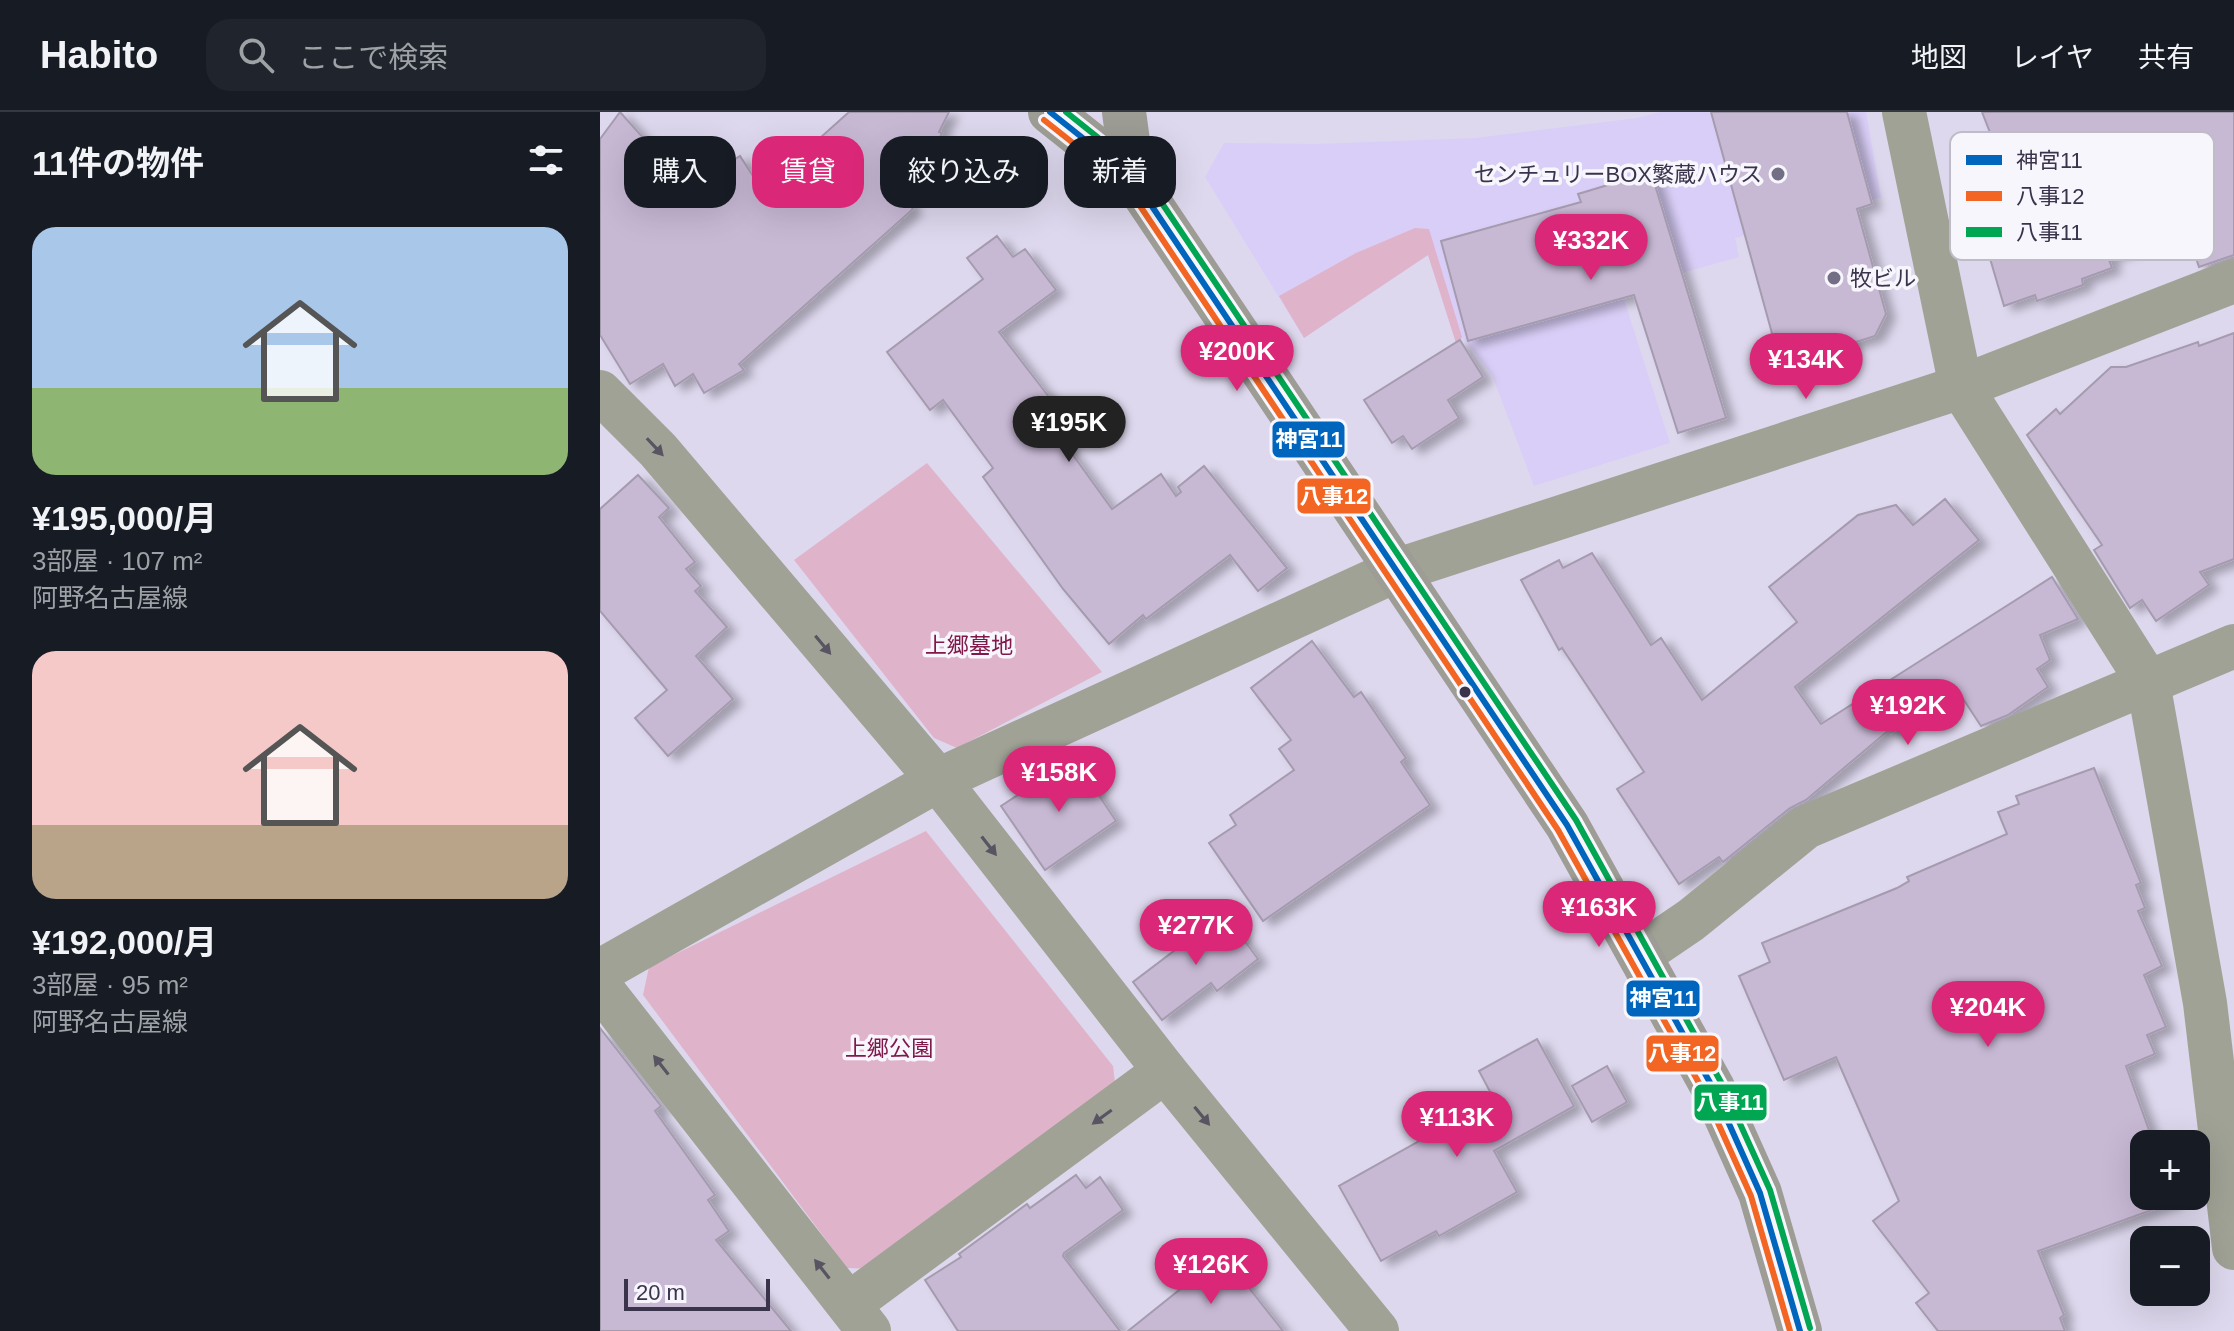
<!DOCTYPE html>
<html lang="ja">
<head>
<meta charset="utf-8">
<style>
	:root { --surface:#171b24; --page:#20242c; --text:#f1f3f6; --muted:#9ea1a6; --line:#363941; --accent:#db2777 }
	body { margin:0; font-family:Arial,"Noto Sans JP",sans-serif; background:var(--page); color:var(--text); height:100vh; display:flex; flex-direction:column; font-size:30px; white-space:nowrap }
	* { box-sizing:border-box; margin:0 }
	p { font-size:26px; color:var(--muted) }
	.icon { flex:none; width:44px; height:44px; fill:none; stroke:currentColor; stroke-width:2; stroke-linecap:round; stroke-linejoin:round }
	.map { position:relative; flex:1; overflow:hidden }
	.sheet { display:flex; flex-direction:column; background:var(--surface); width:600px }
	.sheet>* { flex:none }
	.hud { position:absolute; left:24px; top:24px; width:760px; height:72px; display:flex; gap:16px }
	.controls { position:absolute; left:1530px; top:1018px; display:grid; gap:16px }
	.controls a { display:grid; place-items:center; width:80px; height:80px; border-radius:16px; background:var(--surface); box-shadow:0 8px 32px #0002; font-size:40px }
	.scale { position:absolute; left:24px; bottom:20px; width:146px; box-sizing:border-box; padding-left:8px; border:4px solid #3a334c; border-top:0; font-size:22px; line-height:28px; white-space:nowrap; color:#3a334c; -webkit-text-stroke:6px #f8f6fd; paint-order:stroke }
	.price { position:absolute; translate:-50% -68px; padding:0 18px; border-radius:28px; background:var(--accent); color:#fff; font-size:26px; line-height:52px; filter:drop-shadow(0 2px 4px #0008) }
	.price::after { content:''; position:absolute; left:50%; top:48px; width:24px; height:18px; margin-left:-12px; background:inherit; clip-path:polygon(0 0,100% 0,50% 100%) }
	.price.on { background:#222; color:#fff }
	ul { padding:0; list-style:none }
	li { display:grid; align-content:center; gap:16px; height:424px; padding:0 32px }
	li span { display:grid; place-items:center; height:248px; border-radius:24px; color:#555 }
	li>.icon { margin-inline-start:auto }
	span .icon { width:144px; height:144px; fill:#fffc; stroke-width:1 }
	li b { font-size:34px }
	h2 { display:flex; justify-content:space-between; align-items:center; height:96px; padding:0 32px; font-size:34px }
	.tag { padding:0 28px; border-radius:24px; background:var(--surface); box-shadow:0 8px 32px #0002; font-size:28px; line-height:72px }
	.tag.on { background:var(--accent); color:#fff }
	header { display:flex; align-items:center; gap:48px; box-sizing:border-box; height:112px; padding:0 40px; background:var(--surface); border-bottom:2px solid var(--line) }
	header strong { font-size:38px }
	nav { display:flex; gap:44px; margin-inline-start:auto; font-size:28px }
	.search { width:560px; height:72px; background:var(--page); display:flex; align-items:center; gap:20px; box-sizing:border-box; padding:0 28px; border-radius:24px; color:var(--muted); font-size:30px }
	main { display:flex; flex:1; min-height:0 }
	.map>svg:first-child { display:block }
	.built { fill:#d9cef7 }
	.green { fill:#dfb4cb }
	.building { fill:#c7b8d4; stroke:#a59bae; stroke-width:2; filter:url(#shadow) }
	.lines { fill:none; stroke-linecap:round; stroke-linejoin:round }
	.minor { stroke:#a1a296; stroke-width:44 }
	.major { stroke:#9d9c95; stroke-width:44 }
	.bus-1-casing { stroke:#f8f6fd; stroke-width:12 }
	.bus-2-casing { stroke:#f8f6fd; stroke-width:12 }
	.bus-3-casing { stroke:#f8f6fd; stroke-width:12 }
	.bus-1 { stroke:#0065bd; stroke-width:6 }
	.bus-2 { stroke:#f26522; stroke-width:6 }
	.bus-3 { stroke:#00a651; stroke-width:6 }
	.oneway { fill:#595462 }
	.poi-dot { fill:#736d85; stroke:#f8f6fd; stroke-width:3 }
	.bus-dot { fill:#3a334c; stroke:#f8f6fd; stroke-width:3 }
	.labels { text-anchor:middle; stroke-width:7; stroke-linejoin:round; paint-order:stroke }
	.poi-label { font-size:22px; fill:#3a334c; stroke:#f8f6fd; text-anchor:end }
	.park-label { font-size:22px; fill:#81184a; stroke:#f8f6fd }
	.key { fill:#f8f6fd; stroke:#bfbcc8; stroke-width:2 }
	.key-label { font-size:22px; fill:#3a334c }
	.line-badge { stroke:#f8f6fd; stroke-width:3 }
	.badge-label { font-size:22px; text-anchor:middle; font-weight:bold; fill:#fff }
</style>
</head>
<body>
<header>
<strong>Habito</strong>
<div class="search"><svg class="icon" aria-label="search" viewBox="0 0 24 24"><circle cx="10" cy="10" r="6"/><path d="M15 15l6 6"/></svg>ここで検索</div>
<nav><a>地図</a><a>レイヤ</a><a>共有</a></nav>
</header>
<main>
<section class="sheet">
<h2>11件の物件<svg class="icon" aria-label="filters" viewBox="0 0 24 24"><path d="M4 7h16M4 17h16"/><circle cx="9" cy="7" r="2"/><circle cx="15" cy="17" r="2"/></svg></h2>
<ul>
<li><span style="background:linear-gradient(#a9c7e8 65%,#8fb573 0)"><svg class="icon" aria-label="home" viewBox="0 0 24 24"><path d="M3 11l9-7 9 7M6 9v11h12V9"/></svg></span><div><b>¥195,000/月</b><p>3部屋 · 107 m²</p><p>阿野名古屋線</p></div></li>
<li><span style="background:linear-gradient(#f6c9c9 70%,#b9a48a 0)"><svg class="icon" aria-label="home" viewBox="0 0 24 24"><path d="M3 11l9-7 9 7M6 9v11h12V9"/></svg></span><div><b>¥192,000/月</b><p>3部屋 · 95 m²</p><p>阿野名古屋線</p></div></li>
</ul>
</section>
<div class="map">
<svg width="1634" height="1219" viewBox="0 0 1634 1219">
	<defs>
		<filter id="shadow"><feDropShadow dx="9" dy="5" stdDeviation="4" flood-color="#0004"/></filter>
	</defs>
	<rect width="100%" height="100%" fill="#ded8ee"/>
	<path class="built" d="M1060,0H1266L1281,85L1135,126L1139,145L1021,178L1070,331L934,374L892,263L863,226L856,231L828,143L704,226L605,65L624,31L717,32L875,26L1037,6Z"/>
	<g class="green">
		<path d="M815,116L829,117L862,225L856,231L828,143L704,226L679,184L756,141Z"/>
		<path d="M327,351L502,560L357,636L334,626L194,448Z"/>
		<path d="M326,719L513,954L516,979L273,1157L247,1156L43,883L49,855Z"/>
	</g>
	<g class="building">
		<path d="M20,0L89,77L140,44L162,78L249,0H349L339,20L342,21L307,90L313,97L139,252L144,258L104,281L93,262L75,274L63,252L30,272L0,223V27Z"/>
		<path d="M1111,0H1247L1272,92L1257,97L1286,202L1275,224L1181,254Z"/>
		<path d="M1382,0H1634V143L1599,155L1586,116L1508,145L1512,156L1482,167L1483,173L1437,189L1435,183L1404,194L1379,109L1407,99L1402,86L1414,82Z"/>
		<path d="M1051,60L1126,306L1078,321L1034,183L868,229L841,129L981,90L978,82Z"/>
		<path d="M397,124L413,145L425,137L456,178L399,220L459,298L447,307L512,397L561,362L576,384L581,380L578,375L604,354L687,456L658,479L630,443L546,507L543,503L509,532L463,477L383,365L393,356L343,288L330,298L287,240L383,167L367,146Z"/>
		<path d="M1634,221V447L1600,460L1609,473L1556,509L1542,488L1530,496L1494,438L1502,433L1427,323L1456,297L1460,302L1511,255H1526L1598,230L1599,234Z"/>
		<path d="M860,228L883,265L848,288L859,306L812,337L803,324L792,331L764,288Z"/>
		<path d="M38,363L69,396L59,405L95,450L86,457L101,474L95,479L127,515L96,544L133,587L68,644L35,606L67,578L0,499V397Z"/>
		<path d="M1345,387L1379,428L1195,575L1221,612L1452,465L1478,507L1440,523L1450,548L1437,557L1448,575L1408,603L1381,614L1354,573L1291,621L1289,618L1206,688L1190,696L1123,750L1119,745L1079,772L1017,677L1044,660L962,536L959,538L921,468L959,448L963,456L992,441L1051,533L1061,526L1102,588L1197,510L1169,475L1258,403L1296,393L1313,413Z"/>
		<path d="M712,529L754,585L761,580L806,646L801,650L830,693L663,809L609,731L636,713L630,703L694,658L679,637L691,628L651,576Z"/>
		<path d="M474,646L516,709L445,758L401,694Z"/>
		<path d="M1494,656L1541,771L1536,773L1545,796L1538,799L1562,854L1544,863L1566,915L1547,923L1555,942L1526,954L1554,1032H1544V1084H1572L1574,1090L1438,1139L1464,1203L1460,1206L1465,1219H1338L1316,1191L1329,1181L1273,1109L1299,1089L1236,945L1184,968L1139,864L1170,850L1162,831L1297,776L1309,769L1307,765L1407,722L1398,700L1419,692L1416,684Z"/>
		<path d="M624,801L658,847L617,879L611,871L562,908L533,870Z"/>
		<path d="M0,916L61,994L55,999L115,1083L108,1088L129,1119L116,1128L191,1219H0Z"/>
		<path d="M937,927L974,994L894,1039L917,1080L839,1124L836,1119L781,1149L739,1074L894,987L879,959Z"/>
		<path d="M1007,954L1027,990L992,1010L972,974Z"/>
		<path d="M476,1063L486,1076L500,1065L523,1098L464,1141L463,1144L520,1219H358L325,1168L361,1145L359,1142L427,1092L430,1096Z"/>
		<path d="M623,1143L683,1219H528Z"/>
	</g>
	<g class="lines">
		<g class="minor">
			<path d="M1304,0L1361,275L1548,570L1605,891L1634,1136"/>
			<path d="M0,280L58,338L338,668L565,959L777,1219"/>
			<path d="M1041,842L1091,808L1206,715L1634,534"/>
			<path d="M0,859L338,668L795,459L1361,275L1634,169"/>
			<path d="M0,875L269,1219"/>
			<path d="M249,1192L565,959"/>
		</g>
		<g class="major">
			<path d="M450,0L533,66L967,713L1113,976L1160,1081L1200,1219"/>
			<path d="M524,0L533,66"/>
		</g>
		<defs>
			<path id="bus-1" d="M450,0L533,66L967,713L1113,976L1160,1081L1200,1219"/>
			<path id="bus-2" d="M444,8L526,73L958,718L1104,980L1151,1084L1190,1219"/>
			<path id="bus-3" d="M466,0L541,60L976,708L1122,972L1170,1078L1210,1216"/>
		</defs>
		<use href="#bus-1" class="bus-1-casing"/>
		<use href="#bus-2" class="bus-2-casing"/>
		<use href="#bus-3" class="bus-3-casing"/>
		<use href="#bus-1" class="bus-1"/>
		<use href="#bus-2" class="bus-2"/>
		<use href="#bus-3" class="bus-3"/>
	</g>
	<defs><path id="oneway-solid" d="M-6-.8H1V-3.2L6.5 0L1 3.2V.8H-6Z" transform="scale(2)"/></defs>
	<g class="oneway">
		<use href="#oneway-solid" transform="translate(55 335) rotate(47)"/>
		<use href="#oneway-solid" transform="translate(223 533) rotate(50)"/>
		<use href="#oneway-solid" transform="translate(389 734) rotate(52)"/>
		<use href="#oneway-solid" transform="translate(61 953) rotate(-128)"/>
		<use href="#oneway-solid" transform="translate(602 1004) rotate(51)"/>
		<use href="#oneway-solid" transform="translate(502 1005) rotate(144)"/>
		<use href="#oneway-solid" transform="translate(222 1157) rotate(-128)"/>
	</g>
	<g class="poi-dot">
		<circle cx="1178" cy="62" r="8"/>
		<circle cx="1234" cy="166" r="8"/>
	</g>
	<circle class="bus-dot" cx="865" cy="580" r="7"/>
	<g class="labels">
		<g class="poi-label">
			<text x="1162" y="70">センチュリーBOX繁蔵ハウス</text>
			<text x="1250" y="174" text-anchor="start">牧ビル</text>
		</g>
		<g class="park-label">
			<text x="369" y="541">上郷墓地</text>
			<text x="289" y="944">上郷公園</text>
		</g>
	</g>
	<rect x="1350" y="20" width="264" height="128" rx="12" class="key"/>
	<rect x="1366" y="43" width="36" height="10" fill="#0065bd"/>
	<rect x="1366" y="79" width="36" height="10" fill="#f26522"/>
	<rect x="1366" y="115" width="36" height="10" fill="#00a651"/>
	<g class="key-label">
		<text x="1416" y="56">神宮11</text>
		<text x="1416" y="92">八事12</text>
		<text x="1416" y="128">八事11</text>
	</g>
	<g class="line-badge">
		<rect x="671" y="308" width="75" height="39" rx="8" fill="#0065bd"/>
		<rect x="696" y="365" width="76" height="38" rx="8" fill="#f26522"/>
		<rect x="1025" y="867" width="76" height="39" rx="8" fill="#0065bd"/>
		<rect x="1045" y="922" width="75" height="39" rx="8" fill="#f26522"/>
		<rect x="1093" y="971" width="75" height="39" rx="8" fill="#00a651"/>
	</g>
	<g class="badge-label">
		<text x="709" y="335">神宮11</text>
		<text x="734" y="392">八事12</text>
		<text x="1063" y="894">神宮11</text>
		<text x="1082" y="949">八事12</text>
		<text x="1130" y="998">八事11</text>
	</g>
</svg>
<div class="controls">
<a>+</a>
<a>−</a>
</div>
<div class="scale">20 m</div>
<b class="price" style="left:991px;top:170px">¥332K</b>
<b class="price" style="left:637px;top:281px">¥200K</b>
<b class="price" style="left:1206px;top:289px">¥134K</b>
<b class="price on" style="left:469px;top:352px">¥195K</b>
<b class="price" style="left:1308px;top:635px">¥192K</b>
<b class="price" style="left:459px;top:702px">¥158K</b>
<b class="price" style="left:999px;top:837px">¥163K</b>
<b class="price" style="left:596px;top:855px">¥277K</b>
<b class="price" style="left:1388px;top:937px">¥204K</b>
<b class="price" style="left:857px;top:1047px">¥113K</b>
<b class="price" style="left:611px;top:1194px">¥126K</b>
<div class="hud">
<a class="tag">購入</a>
<a class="tag on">賃貸</a>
<a class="tag">絞り込み</a>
<a class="tag">新着</a>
</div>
</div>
</main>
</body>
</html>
